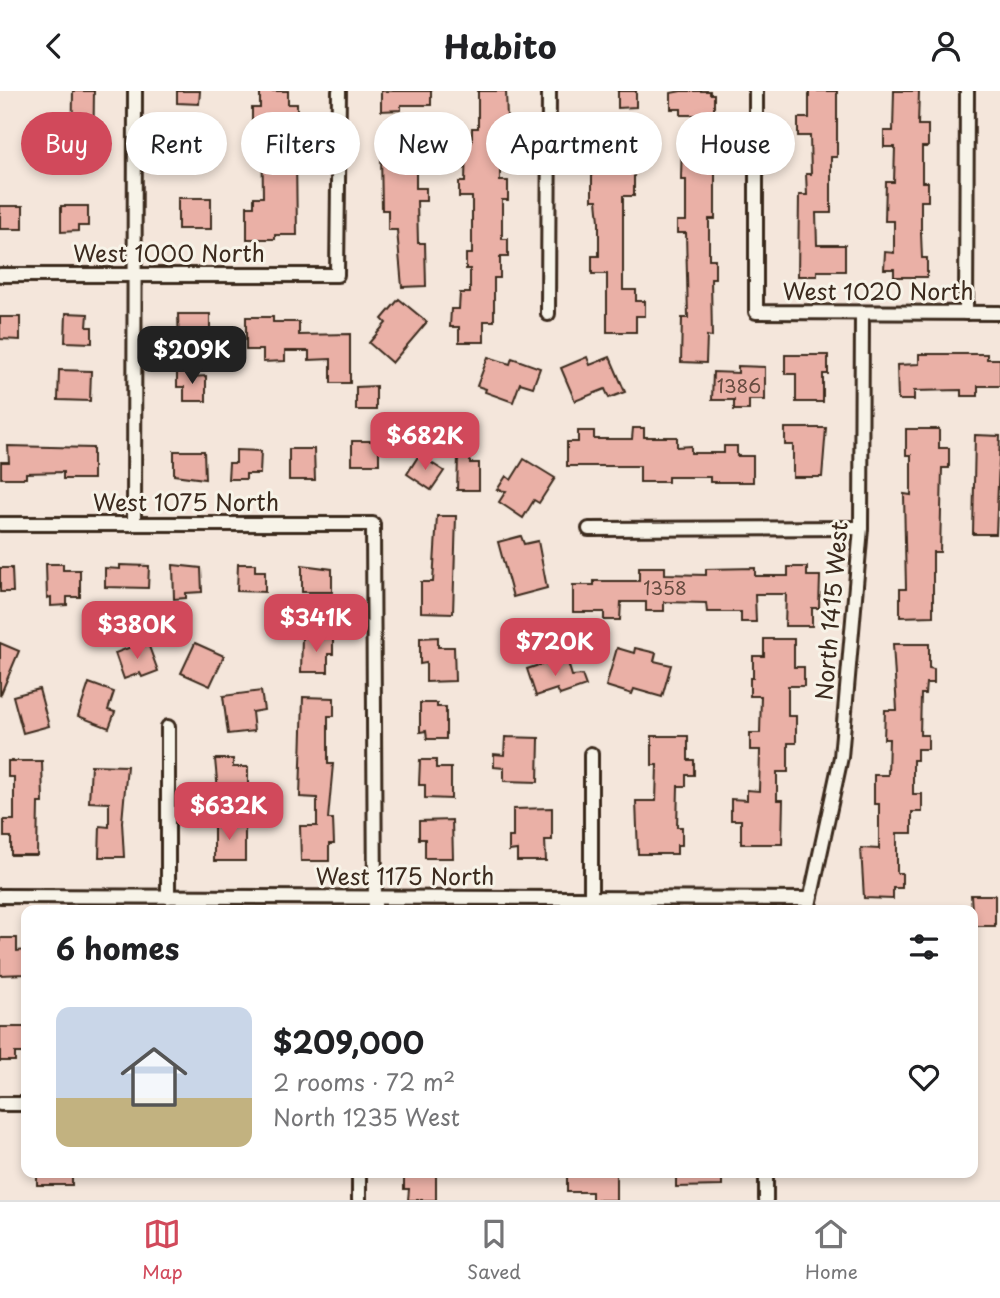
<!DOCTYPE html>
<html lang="en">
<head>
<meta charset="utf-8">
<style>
	:root { --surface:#fff; --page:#f2f2f2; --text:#202124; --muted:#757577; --line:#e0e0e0; --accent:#d1495b }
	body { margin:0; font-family:"Playpen Sans",sans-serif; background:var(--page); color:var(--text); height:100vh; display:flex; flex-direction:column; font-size:26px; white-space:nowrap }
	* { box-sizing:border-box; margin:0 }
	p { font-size:23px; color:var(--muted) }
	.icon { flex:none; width:38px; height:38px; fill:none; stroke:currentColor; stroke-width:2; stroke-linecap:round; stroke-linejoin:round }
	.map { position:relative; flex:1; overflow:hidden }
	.drawer { position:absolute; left:21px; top:814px; width:957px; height:273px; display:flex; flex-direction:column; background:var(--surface); border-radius:14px; box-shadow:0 4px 10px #0003 }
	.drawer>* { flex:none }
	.guide { position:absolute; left:21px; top:21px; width:959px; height:63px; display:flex; gap:14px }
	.price { position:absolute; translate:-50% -60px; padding:0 16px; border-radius:14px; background:var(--accent); color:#fff; font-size:23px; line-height:46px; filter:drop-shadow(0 2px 4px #0008) }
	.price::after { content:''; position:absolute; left:50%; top:42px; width:21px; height:16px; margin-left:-10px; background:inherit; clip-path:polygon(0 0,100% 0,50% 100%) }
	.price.on { background:#222; color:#fff }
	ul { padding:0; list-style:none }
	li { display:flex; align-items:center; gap:21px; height:175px; padding:0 35px }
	li span { display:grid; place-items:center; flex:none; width:196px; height:140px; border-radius:14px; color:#555 }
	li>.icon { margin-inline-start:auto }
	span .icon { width:84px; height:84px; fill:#fffc; stroke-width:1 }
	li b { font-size:30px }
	h2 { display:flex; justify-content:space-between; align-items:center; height:84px; padding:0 35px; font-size:30px }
	.tag { padding:0 24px; border-radius:32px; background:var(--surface); box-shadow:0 4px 10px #0003; font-size:24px; line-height:63px }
	.tag.on { background:var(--accent); color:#fff }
	header { display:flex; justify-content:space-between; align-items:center; height:91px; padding:0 35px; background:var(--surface); font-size:32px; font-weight:700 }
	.tabs { display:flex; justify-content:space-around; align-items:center; height:98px; border-top:2px solid var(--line); background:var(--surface); font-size:19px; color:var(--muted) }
	.tabs a { display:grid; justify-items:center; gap:4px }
	.tabs .on { color:var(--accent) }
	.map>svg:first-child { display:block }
	.building { fill:#eab0a6; stroke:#3b2a1e; stroke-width:2 }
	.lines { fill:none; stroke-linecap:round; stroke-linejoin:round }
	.minor-casing { stroke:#3b2a1e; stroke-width:18 }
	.minor { stroke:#f7f3e8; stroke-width:12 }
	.labels { text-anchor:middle; stroke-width:6; stroke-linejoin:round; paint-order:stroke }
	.number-label { font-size:19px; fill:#674c40 }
	.street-label { font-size:23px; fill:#3b2a1e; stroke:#f7f3e8 }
</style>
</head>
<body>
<header><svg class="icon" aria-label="back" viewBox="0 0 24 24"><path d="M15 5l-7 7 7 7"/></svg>Habito<svg class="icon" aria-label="person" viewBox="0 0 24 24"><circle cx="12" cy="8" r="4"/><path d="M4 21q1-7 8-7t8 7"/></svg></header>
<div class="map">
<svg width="1000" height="1109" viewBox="0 0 1000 1109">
	<rect width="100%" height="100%" fill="#f4e6db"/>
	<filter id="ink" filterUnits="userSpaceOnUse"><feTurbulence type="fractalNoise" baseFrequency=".0143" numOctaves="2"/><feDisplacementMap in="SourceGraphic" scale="14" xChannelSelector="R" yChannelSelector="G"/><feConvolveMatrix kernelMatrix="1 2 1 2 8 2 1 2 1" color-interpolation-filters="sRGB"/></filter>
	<g filter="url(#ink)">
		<g class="building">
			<path d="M73,0H94L93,73L72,72Z"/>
			<path d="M177,0H200L199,13L177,12Z"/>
			<path d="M260,0H288V13H297V31H290L291,66H296L297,144H275V148H247V115H254V106H263L262,31H252V17H260Z"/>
			<path d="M381,0H431V14H401V19L381,20Z"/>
			<path d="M478,0H506L508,57H500V90H508V109H502V148H508V166H500V187H494V230H484V251H459V236H450L451,218H459L460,202H470V178H466V163H472V106H459V91H465L466,51H472V37H478Z"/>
			<path d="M618,0H636V16L618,17Z"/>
			<path d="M681,0H710V3H714V24H681V18H671V2Z"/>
			<path d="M809,0H837V66H831V122H816L817,154H845V180H817V185H798L799,104H807L806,83H811L810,45H798V27H809Z"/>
			<path d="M894,0H919L918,34H928V56H922V91H928V110H921V142L922,167H927V186H894V178H884L885,161L894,162V130H885L886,91H894L895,56H884V40H893Z"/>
			<path d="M622,36V62H634V105H623V199H636V210H645V225H636V241H607V183H592V165H599V130L597,109H592V59L596,58L595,37Z"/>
			<path d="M389,41H426V58H416V97H426V110H417L418,152H425L426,195L402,196L397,139H388V119H382L381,62H390Z"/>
			<path d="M176,43L198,44V71H176Z"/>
			<path d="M682,47H702L701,62H715V128H709V168H715V187H711L712,246L707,245L706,272L681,271L682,227H688L686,142H677V130H686V89H681Z"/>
			<rect x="178" y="107" width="33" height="31"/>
			<rect x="0" y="115" width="23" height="23"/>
			<path d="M61,115H88V135H78V140L61,141Z"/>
			<path d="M399,208L427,231L392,272L369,252L386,232L382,228Z"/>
			<path d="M66,222L88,223L87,236H92V252L65,251Z"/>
			<path d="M178,223H210V253L179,254Z"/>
			<path d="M0,226H20V249L0,248Z"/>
			<path d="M246,226H273V231H299V244L350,243V292H331V268L309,269V260H285V270L263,271V259H246Z"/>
			<path d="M919,263H987V268H1000V295H978V305H961V299L914,300V309H898L897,274L919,273Z"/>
			<path d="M785,264H828V283H823V311H796V283H785Z"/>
			<path d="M488,266L510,273L512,267L540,277L533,296L520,292L513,311L485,301L486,298L477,295Z"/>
			<path d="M587,266L590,274L610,266L625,301L609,307L605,298L575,310L561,277Z"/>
			<path d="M738,275L765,276V309H749V319H734V309H712L713,281L738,282Z"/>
			<path d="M177,278H192V286L206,285V310H184V296H177Z"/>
			<path d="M59,279L91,280L90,310L58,309Z"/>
			<path d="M376,295V319H356V296Z"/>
			<path d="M633,337H644V346H677V356L691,355V362H724V355H737V365H753V391H710V386H668V391H640V375H567V351H578V340H594V348H632Z"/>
			<path d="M785,337H826L822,386H793V354H785Z"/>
			<path d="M906,338H939V357H949V377H942L940,461H933V525L900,526V498H906L904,403L911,404V364H906Z"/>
			<path d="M975,344L1000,345L996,443H973Z"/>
			<rect x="352" y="350" width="27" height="23"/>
			<path d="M8,355L93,357V388H63V381L26,382V387H1V371H9Z"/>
			<path d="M289,358H314L315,389H289Z"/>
			<path d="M236,359L261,360L260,383H246V388H228L229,372H236Z"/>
			<path d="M174,360H204L205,388L174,384Z"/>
			<path d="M419,364L444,380L431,399L407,383Z"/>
			<path d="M458,366L470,367V372H479V399H457Z"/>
			<path d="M524,368L555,387L539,412L534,409L523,427L499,411L506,400L497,399L506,385L511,389Z"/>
			<path d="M437,425H456L453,522L421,521V491H433Z"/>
			<path d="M521,445L524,453L538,450L547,497L513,506L498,451Z"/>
			<path d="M46,473H63V479H80V506H67V514L51,515V506L47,507Z"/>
			<path d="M238,473H255V480H265V501L237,500Z"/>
			<path d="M120,474L149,475L148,497L105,496V477L120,478Z"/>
			<path d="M173,474L201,477L202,501L186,502V507L174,508Z"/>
			<path d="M302,474L332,478V501H302Z"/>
			<path d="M639,476H665V483L706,484V478L755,477V485H788V476H807V485H820L819,517H812V535H785L786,503H755L756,531H741V521H707L706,512L664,511V520H646V511H621L620,529H604V521H573V494H594V490H639Z"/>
			<path d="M0,477H12L13,501H0Z"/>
			<path d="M302,546H333V563H328V581H301Z"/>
			<path d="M438,546V556H454L455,590L426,591V572L420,573V547Z"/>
			<path d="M764,548H794V576H804V595H788V625H796V652H788V681H777V709H783L782,753H741V729H731V708L747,709V699L759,700L760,659H750V642H760L761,605H750V587H753V565H764Z"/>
			<path d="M147,550L158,580L142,586L140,582L124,588L115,562Z"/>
			<path d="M0,552L19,560L0,605Z"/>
			<path d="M195,552L224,565L210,595L181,582Z"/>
			<path d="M893,553H929V577L934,578V592H926L925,603H921L920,644H928V658H917V669H913V703H922V721H912V742H897V782H902V797H893V808L864,807L861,757L879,758V713H874V684H888L889,648H884L885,619H897Z"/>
			<path d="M617,557L634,562L635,557L656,562L654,570L671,574L662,606L634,598L632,603L606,595Z"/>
			<path d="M566,565L572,585L582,584L586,595L560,604L557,598L536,605L527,578Z"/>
			<path d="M89,592L114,601L108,619L115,621L109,637L78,625Z"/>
			<path d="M39,598L49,635L23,642L13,605Z"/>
			<path d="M261,600L264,619L252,621L254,640L228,643L223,605Z"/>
			<path d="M303,606L334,607V625H328V673H333L328,728H333L334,753H329V770H301L300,735H317V707L300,706Z"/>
			<path d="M420,612H437V616H446V648H427L426,640L420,641Z"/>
			<path d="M652,645H688V669H694V684H686V695H678L677,736H682V754H677V763H638L636,710H656L657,674H652Z"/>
			<path d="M505,646L539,647L538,691L504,690V677L494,676V663L504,664Z"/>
			<path d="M215,668H233V676H248V711H219Z"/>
			<path d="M420,669H436V677H451V708L425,707V694H419Z"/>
			<path d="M8,670H42L43,712H38L37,764H11V746H4V729H14V686H8Z"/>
			<path d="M91,674L127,675L122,731L124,766H99L100,735L109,736V712L89,711Z"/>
			<path d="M552,717V749H545L546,770H517V759L509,760V746H513V718Z"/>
			<path d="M214,727L228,728V735H245V770H214Z"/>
			<path d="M452,729L453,767H425V748H419V730Z"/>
			<path d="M971,804H995V835H973Z"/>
			<path d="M0,847H17V860L26,859V883L0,884Z"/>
			<path d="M0,936H26V962H15V970H0Z"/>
			<rect x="37" y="1082" width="35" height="12"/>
			<path d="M404,1082H436V1109H408L409,1098H404Z"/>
			<path d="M567,1082H616V1109H592V1101H567Z"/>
			<path d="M676,1082H722V1095L676,1096Z"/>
		</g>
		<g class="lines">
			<defs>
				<g id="minor">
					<path d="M756,0V221L1000,222"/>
					<path d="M0,184H337L339,0"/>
					<path d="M966,222L967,0"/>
					<path d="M548,223L549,0"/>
					<path d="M0,433H373L375,819"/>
					<path d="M134,433L135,0"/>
					<path d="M589,438L861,437"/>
					<path d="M591,663V807"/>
					<path d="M0,805L810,808"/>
					<path d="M168,806V636"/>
					<path d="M808,819L841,666L861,437L862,222"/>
					<path d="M0,1013H26"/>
					<path d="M766,1082V1109"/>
					<path d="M359,1109V1082"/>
				</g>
			</defs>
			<use href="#minor" class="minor-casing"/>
			<use href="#minor" class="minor"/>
		</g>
	</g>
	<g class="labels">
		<g class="number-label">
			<text x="739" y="302">1386</text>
			<text x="665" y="504">1358</text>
		</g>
		<g class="street-label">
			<text x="169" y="171">West 1000 North</text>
			<text x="878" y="209">West 1020 North</text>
			<text x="186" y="420">West 1075 North</text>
			<text transform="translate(832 520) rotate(-85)" y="8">North 1415 West</text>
			<text x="405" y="794">West 1175 North</text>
		</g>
	</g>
</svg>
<b class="price on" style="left:192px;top:295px">$209K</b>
<b class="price" style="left:425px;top:381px">$682K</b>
<b class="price" style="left:316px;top:563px">$341K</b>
<b class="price" style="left:137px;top:570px">$380K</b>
<b class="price" style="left:555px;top:587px">$720K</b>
<b class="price" style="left:229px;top:751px">$632K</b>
<div class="guide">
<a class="tag on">Buy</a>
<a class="tag">Rent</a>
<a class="tag">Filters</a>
<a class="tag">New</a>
<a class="tag">Apartment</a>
<a class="tag">House</a>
</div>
<section class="drawer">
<h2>6 homes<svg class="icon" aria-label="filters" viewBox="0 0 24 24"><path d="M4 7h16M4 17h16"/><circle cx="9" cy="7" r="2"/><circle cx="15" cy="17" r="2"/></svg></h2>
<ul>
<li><span style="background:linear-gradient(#c9d6e8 65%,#c2b280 0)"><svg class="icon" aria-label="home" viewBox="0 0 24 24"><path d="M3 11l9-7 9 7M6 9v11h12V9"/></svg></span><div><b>$209,000</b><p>2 rooms · 72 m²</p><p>North 1235 West</p></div><svg class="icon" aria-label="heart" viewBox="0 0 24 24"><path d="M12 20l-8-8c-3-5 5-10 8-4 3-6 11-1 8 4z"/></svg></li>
</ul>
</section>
</div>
<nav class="tabs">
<a class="on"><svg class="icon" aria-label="map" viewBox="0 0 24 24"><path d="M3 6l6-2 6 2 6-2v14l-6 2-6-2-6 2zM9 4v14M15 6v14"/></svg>Map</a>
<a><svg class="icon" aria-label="saved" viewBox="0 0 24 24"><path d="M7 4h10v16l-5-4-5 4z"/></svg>Saved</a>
<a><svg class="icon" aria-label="home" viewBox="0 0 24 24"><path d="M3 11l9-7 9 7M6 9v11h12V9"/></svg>Home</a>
</nav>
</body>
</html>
